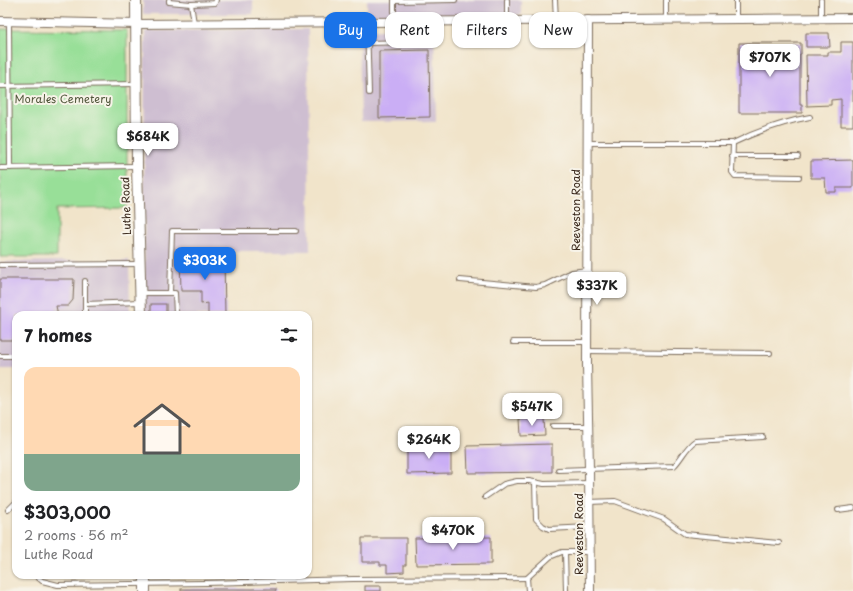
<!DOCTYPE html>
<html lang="en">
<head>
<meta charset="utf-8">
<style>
	:root { --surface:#fff; --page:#f6f6f6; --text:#202124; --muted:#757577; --line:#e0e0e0; --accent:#1a73e8 }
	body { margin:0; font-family:"Playpen Sans",sans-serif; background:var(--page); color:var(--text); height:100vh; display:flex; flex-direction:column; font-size:15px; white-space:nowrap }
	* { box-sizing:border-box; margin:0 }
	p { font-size:13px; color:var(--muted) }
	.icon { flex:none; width:22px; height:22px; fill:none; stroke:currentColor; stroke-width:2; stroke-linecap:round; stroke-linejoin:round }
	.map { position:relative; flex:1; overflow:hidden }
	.panel { position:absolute; left:12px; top:311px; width:300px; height:268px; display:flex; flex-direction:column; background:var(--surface); border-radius:12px; box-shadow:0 1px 3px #0004 }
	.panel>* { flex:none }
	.banner { position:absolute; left:324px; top:12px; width:380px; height:36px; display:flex; gap:8px }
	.price { position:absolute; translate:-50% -34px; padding:0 9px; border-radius:8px; background:#fff; color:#222; font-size:13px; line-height:26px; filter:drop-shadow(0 1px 2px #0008) }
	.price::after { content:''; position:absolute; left:50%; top:24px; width:12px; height:9px; margin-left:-6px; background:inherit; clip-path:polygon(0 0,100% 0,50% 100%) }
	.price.on { background:var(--accent); color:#fff }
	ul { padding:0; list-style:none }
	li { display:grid; align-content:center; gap:8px; height:212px; padding:0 12px }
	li+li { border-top:1px solid var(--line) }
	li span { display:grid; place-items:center; height:124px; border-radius:12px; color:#555 }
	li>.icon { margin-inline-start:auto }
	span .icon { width:72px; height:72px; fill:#fffc; stroke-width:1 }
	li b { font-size:17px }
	h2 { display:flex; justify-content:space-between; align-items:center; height:48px; padding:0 12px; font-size:17px }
	.tag { padding:0 14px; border-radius:12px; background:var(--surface); box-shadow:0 1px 3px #0004; font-size:14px; line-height:36px }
	.tag.on { background:var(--accent); color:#fff }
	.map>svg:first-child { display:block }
	.industrial { fill:#cebed1 }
	.green { fill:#98df98; stroke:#6a845b }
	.building { fill:#caaef5 }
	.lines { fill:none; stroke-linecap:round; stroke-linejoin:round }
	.service-casing { stroke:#7b6b5a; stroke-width:6 }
	.minor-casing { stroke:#7b6b5a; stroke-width:10 }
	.tertiary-casing { stroke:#7b6b5a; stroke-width:12 }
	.service { stroke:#fff; stroke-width:4 }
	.minor { stroke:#fff; stroke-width:8 }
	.tertiary { stroke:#fff; stroke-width:10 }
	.labels { text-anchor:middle; stroke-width:4; stroke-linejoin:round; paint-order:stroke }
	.park-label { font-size:11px; fill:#52573c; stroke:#f7f3e8 }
	.street-label { font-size:11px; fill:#3b2a1e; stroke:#f7f3e8 }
</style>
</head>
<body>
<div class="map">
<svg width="853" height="591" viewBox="0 0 853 591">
	<rect width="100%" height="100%" fill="#f7f3e8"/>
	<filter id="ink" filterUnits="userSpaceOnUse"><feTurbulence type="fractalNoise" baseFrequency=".025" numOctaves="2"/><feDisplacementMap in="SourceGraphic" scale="8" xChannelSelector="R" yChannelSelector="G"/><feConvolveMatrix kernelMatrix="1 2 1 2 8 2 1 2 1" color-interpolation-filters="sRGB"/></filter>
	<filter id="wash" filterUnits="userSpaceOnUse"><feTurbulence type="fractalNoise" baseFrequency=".012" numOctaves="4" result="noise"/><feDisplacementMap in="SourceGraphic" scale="16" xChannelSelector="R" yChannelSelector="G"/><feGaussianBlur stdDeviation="0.9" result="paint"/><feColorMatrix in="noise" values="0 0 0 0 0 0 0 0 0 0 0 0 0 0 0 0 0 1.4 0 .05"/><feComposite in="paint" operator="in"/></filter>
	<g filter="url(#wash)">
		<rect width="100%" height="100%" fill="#f1e4ca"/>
		<g class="industrial">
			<rect x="143" y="0" width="110" height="14"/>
			<path d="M367,0H521V15L367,16Z"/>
			<path d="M308,29L310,251H226V315H145L144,201L145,31Z"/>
			<path d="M359,29L434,30L436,121L361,122Z"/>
			<path d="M129,260L130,315H16V369H0V262Z"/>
		</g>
		<path class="green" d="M0,29L127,30V208L57,209V257H0Z"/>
		<g id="blocks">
			<g class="building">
				<path d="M806,33H829L830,47H806Z"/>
				<path d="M841,42H853V126H841V99L831,100V105L807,106L806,55H828V52H841Z"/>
				<path d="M739,43H801V54H800V105H802V113H739Z"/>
				<path d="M429,50L430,117L379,118V51Z"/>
				<path d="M853,160V188H836V192H826L825,178H811V161Z"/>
				<path d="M224,256L225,315H208V303L201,304V291H181L180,257Z"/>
				<path d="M0,279H74L73,300L68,306H56L58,315H16V340H0Z"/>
				<rect x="151" y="304" width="15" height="11"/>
				<path d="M520,419H544L545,435L521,436Z"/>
				<path d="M552,444V472L468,473L467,446Z"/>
				<path d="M451,445V473L407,474V446Z"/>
				<path d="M491,537V564L416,565L415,538Z"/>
				<path d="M362,538H406V565H404V572L387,573V565H380V562H362Z"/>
				<rect x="365" y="586" width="16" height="5"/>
				<rect x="181" y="589" width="95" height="2"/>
			</g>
		</g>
	</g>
	<g filter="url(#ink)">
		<use href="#blocks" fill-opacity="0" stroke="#7b6b5a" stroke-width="1"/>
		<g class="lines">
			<defs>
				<g id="service">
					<path d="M169,0V2L191,4L215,3L216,0"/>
					<path d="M394,0V22"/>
					<path d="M507,0V21"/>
					<path d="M555,0L556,20"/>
					<path d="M666,0V19"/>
					<path d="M736,0V19"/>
					<path d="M394,1L455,0"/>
					<path d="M191,4L194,23"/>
					<path d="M821,18V0"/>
					<path d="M9,21L10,168"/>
					<path d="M367,22L369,93"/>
					<path d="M368,43L410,42C423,38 425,35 423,22"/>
					<path d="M0,86L136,84"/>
					<path d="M587,143H733C758,131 782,122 810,117"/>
					<path d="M733,143L732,172L735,176L799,177"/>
					<path d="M732,156H798"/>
					<path d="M0,168L136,166"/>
					<path d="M0,265L139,264"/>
					<path d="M460,280L536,287L545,285L572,272L587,270"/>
					<path d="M85,281V304"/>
					<path d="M141,293H175L176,315"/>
					<path d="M170,293L172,231H296"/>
					<path d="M85,315V304L140,302"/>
					<path d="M513,342H587"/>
					<path d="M587,351L770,353"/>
					<path d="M0,356H16"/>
					<path d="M553,426H588"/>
					<path d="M558,470L674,466C682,458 686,447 695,441L763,437"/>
					<path d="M535,482L536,519L543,526L549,529L589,527"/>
					<path d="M485,497L504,484L517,481H529L544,484L589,483"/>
					<path d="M589,502L615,501L664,519L685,534L779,543"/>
					<path d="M8,510L16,502"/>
					<path d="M838,510L853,508"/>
					<path d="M565,552L566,591"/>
					<path d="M35,575L42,581L58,585L206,583L353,579L527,578L550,557L562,552H590"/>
					<path d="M527,578L528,591"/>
				</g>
				<g id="minor">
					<path d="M588,20L587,365L589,469L590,591"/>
					<path d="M0,21L137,24L853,18"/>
				</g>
				<g id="tertiary">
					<path d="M136,0L137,166L141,315"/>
					<path d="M145,575V591"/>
				</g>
			</defs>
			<use href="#service" class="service-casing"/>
			<use href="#minor" class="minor-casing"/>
			<use href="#tertiary" class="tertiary-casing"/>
			<use href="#service" class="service"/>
			<use href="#minor" class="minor"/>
			<use href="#tertiary" class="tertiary"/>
		</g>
	</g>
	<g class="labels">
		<g class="park-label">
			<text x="63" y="103">Morales Cemetery</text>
		</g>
		<g class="street-label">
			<text transform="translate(126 206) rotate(-92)" y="4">Luthe Road</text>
			<text transform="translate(576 210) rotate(-90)" y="4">Reeveston Road</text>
			<text transform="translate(579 534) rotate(-90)" y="4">Reeveston Road</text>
		</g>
	</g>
</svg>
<b class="price" style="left:770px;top:78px">$707K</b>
<b class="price" style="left:148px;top:157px">$684K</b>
<b class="price on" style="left:205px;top:281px">$303K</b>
<b class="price" style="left:597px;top:306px">$337K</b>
<b class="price" style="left:532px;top:427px">$547K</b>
<b class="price" style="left:429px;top:460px">$264K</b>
<b class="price" style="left:453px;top:551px">$470K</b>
<div class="banner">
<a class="tag on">Buy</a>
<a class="tag">Rent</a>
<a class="tag">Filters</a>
<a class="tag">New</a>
</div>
<section class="panel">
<h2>7 homes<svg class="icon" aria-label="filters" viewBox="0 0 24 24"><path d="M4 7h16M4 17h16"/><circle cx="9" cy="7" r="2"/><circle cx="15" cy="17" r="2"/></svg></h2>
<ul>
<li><span style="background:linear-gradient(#ffd9b3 70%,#7fa58c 0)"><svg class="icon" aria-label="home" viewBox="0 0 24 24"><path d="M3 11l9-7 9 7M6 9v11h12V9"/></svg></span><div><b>$303,000</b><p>2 rooms · 56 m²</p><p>Luthe Road</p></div></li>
</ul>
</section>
</div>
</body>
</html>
